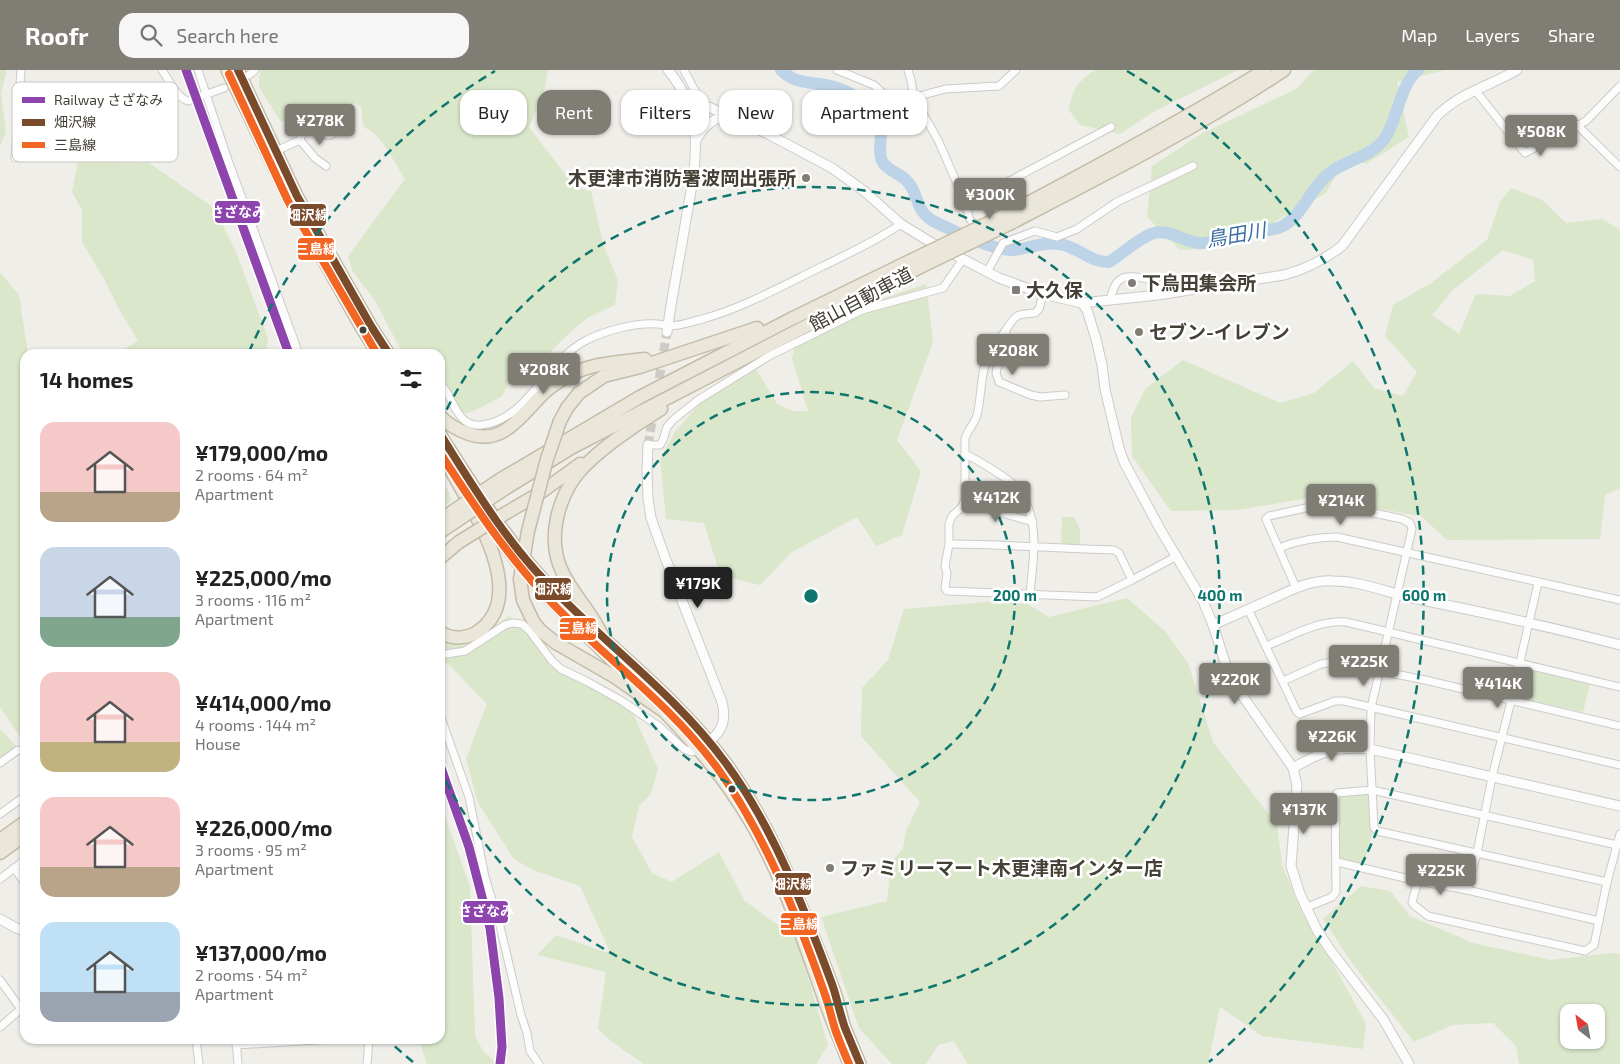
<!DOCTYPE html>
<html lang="en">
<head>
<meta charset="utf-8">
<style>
	:root { --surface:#fff; --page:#f6f6f6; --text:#222; --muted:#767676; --accent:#807d75 }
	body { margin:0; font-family:"Exo 2","Noto Sans JP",sans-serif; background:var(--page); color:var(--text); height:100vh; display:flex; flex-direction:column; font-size:19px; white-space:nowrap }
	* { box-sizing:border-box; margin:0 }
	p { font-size:16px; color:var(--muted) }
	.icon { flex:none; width:28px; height:28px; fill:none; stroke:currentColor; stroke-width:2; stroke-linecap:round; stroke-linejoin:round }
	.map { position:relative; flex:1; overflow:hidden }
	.side { position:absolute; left:20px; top:279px; width:425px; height:695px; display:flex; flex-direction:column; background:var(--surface); border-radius:15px; box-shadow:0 1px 4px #0004 }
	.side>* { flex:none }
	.hud { position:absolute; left:460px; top:20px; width:475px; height:45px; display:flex; gap:10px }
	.needle { width:32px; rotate:329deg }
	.fabs { position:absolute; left:1560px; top:934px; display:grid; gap:10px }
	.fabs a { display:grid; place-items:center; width:45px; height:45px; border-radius:10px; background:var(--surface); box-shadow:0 1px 4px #0004; font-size:25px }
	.price { position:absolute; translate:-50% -42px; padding:0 11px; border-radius:5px; background:var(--accent); color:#fff; font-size:16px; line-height:32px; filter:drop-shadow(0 1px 2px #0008) }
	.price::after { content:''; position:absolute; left:50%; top:30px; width:15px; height:11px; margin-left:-8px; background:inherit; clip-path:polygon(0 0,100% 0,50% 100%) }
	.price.active { background:#222; color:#fff }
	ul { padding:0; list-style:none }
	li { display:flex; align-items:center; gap:15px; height:125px; padding:0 20px }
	li span { display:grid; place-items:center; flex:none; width:140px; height:100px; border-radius:15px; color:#555 }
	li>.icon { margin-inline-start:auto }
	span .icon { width:60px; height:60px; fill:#fffc; stroke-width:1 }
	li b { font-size:21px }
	h2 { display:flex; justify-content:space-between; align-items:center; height:60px; padding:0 20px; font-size:21px }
	.chip { padding:0 18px; border-radius:15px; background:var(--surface); box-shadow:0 1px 4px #0004; font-size:18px; line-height:45px }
	.chip.active { background:var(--accent); color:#fff }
	header { display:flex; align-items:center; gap:30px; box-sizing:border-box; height:70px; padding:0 25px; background:var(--accent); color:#fff }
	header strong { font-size:24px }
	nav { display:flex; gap:28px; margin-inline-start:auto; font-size:18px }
	.search { width:350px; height:45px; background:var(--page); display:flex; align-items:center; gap:12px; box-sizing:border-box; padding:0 18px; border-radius:15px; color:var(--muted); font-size:19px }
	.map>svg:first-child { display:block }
	.green { fill:#dae7cb; fill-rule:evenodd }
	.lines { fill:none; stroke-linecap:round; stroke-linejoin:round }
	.river { stroke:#bdd3e8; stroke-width:12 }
	.tertiary-tunnel { stroke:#cdcbc5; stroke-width:9; stroke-dasharray:9 4.5; stroke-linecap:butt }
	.minor-casing { stroke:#cdcbc7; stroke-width:9 }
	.tertiary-casing { stroke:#cdcbc7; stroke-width:11 }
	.trunk-casing { stroke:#c4bca7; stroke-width:14 }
	.motorway-casing { stroke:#c4bca7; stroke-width:15 }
	.minor { stroke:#fdfcfc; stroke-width:7 }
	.tertiary { stroke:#fdfcfc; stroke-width:9 }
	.trunk { stroke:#edeadf; stroke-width:11 }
	.motorway { stroke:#eae6da; stroke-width:12 }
	.motorway-bridge-casing { stroke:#c4bca7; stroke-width:15; stroke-linecap:butt }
	.motorway-bridge { stroke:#eae6da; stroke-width:12 }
	.bus-1-casing { stroke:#fff; stroke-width:11 }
	.bus-2-casing { stroke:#fff; stroke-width:11 }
	.bus-1 { stroke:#7a4b2a; stroke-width:8 }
	.bus-2 { stroke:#f26522; stroke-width:8 }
	.rail-1-casing { stroke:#fff; stroke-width:12 }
	.rail-1 { stroke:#8e44ad; stroke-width:9 }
	.ring { fill:none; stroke:#0f766e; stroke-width:2.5; stroke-dasharray:9 6 }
	.poi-dot { fill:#807d75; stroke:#fff; stroke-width:2 }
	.bus-dot { fill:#444036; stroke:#fff; stroke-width:2 }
	.labels { text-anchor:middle; stroke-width:5; stroke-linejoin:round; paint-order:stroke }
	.poi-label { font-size:19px; font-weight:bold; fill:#444036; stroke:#fff; text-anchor:start }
	.street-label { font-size:19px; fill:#444036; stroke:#fff }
	.water-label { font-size:20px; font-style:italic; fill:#3a6da4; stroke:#fff }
	.key { fill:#fff; stroke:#c7c6c3; stroke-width:1 }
	.key-label { font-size:14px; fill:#444036 }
	.centre { fill:#0f766e; stroke:#fff; stroke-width:2.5 }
	.ring-label { font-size:15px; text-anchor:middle; font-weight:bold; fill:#0f766e; stroke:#fff; stroke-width:5; stroke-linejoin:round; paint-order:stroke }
	.line-badge { stroke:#fff; stroke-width:2 }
	.badge-label { font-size:14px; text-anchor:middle; font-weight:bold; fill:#fff }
</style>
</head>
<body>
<header>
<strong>Roofr</strong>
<div class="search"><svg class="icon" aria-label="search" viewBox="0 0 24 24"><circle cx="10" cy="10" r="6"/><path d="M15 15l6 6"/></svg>Search here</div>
<nav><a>Map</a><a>Layers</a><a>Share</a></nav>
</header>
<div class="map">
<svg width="1620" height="994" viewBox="0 0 1620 994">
	<rect width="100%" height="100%" fill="#efeee9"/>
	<g class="green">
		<path d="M0,0H7L1,23L6,62L0,76Z"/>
		<path d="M260,0H548L543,26L529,57L575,117L591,121L604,177L618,210L615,235L587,248L565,267L537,296H518L502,326L482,337L468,343H453L440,312V284H403L374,229L353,202L348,186L405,109C396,95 380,62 365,58L362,50V38L356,33L281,52L259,17Z"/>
		<path d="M1095,0H1238L1153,42L1120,64L1080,55L1069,40C1072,20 1077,12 1095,0Z"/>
		<path d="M1314,0H1445L1397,12L1409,67L1366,94L1345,87L1326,123L1230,177L1180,180L1147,147L1152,96L1201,64L1296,19Z"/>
		<path d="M78,91L149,93L214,138L236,182L268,268L266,284H116L138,271L120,241L104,209L82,172V140L72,122Z"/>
		<path d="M1511,118L1541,129L1566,153L1602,149L1620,160V418L1605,425L1600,469L1447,470L1421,446L1356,435L1321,426L1238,440L1171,441L1132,386L1131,348L1145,319L1183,290L1280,333L1314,323L1353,291L1374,318L1403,326L1417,302L1385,266L1393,235L1431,213L1487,170L1500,132ZM1503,180L1533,190L1535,211L1510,226L1476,224L1459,264L1432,245L1452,221Z"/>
		<path d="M0,202L19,225L28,284H25V674L0,637Z"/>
		<path d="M926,214L933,272L897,370L921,401L902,465L876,476L857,447L792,482L760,515L726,507L717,495L704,453L666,449L660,389L675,362L710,322L752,292L777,334L793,341H808L792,288L797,267L887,227Z"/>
		<path d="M440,407L450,424L451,431L440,439Z"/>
		<path d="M1062,447H1074L1080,459V479L1061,478Z"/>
		<path d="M1127,528L1165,561L1188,593L1213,672L1277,755L1282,795L1302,843L1335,897L1366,954L1363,979L1262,966L1220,937L1208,994H968L954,971L938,975L926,994H892L859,958L821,847L887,831L891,793L903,778L906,761L920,732L861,666L862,618L888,590L904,539L986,532L1027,534L1049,547Z"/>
		<path d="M509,546L521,555L543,587L630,637L658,699L651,724L639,736L632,767L652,803L672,812L719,782L744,830L797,870L828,975L816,994H644L612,972L598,959L606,902L537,885L556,865L611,884L580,816L533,800L514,789L478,733L466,689L487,634L449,595L440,590V568L456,573L490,559Z"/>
		<path d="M1523,598L1590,614L1583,642L1516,627Z"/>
		<path d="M0,659L16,676L0,688Z"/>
		<path d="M1372,720L1374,757L1363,797L1337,792V723Z"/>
		<path d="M440,732L470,817L475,966L483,981L497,994H427L420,974L412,969H440Z"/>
		<path d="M1361,816L1390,821L1410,846L1473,873L1551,890L1610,883L1620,884V994H1519L1516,976L1493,953L1452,955L1414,972L1352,893L1323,849ZM1569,942H1596V970H1569Z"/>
	</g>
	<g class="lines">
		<path class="river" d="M781,0C797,16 815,11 834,17C850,21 865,32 875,44C887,58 877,73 881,88C883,99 899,103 906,110C921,125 912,137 933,151C952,160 993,181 1013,180C1028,179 1043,171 1059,174C1077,176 1091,193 1109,192C1122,184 1140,167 1154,163C1168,159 1184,171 1198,173C1212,175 1227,164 1241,161C1255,159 1270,163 1283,156C1304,144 1311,116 1331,102C1347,90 1373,86 1385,68C1398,49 1400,14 1418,0"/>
		<path class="tertiary-tunnel" d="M648,375L667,262"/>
		<defs>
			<g id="minor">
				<path d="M162,0C169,10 176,27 188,31L224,18"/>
				<path d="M198,0L228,90L299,284"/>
				<path d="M684,0L703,36"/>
				<path d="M837,0L874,15L888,28L898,32L945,19L999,16L1016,0"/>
				<path d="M908,0L911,10L914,28L938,70L966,134L969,148L972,152L981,157"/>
				<path d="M249,5L255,0"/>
				<path d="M1475,20L1525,83L1586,51L1620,16"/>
				<path d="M1577,55L1620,97"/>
				<path d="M300,70L315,88L326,96"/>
				<path d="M276,81L300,70L303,60C313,58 321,67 331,65"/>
				<path d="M15,88L21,0"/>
				<path d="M966,134L1111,57"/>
				<path d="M987,202L1003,173L1035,161L1057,167L1077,159L1117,132L1193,96"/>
				<path d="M1043,224L1039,239L1035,243C1015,244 1016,245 1005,261C1000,269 992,275 989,283C980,302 982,325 977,345C975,354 967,360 965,369V431L960,439L952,446L949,454V474L945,496L947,503L945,518L947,521L1097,527L1132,510L1177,486"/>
				<path d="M1110,230C1112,223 1114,213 1121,209C1127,204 1151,208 1156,213C1158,216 1158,221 1158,225"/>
				<path d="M1006,263L996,303L999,312L1031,325L1040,327L1065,325"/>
				<path d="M440,317L444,318C454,332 459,358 481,355C527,351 546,291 585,271C603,261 637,252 658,254C662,254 665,256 669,256C679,256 690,252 699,250C741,239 782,216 821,197C848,184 876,171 901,154"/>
				<path d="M648,375H660L663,370L667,357L673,350L698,330L769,286L862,240L943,218L963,189"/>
				<path d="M965,384C976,389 1013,411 1019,420C1041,451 1033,489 1030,524"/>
				<path d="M964,432L1033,452"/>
				<path d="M949,474C1004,474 1059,479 1114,480L1119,483L1132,510"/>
				<path d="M1279,478C1299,470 1316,467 1337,467L1620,530"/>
				<path d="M1296,518L1266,449L1269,446L1324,434L1341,436L1402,449L1410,453L1412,459L1371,638L1370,679L1374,757L1377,761L1607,812"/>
				<path d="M1248,539L1297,642L1300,644L1335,631H1344L1620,695"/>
				<path d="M1266,576C1292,566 1318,550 1346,552L1620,617"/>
				<path d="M440,585L465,581L505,555L513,553L522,554L529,560L552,591L561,599L588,612L622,631L660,657L684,679L692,682L699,680"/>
				<path d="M1283,611L1321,594L1340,591L1380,601L1425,610L1620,656"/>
				<path d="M440,645L469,727L485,807L500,856L521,945L527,963L530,981L539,994"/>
				<path d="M0,693L18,680L25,682"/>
				<path d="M0,744L25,726"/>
				<path d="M1337,792L1418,811L1467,820L1599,851"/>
				<path d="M14,798L25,813"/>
				<path d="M0,809L25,790"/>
				<path d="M1418,811L1412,832L1414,835L1428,846L1585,881L1594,875L1607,812L1620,764"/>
				<path d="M1467,820L1477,783L1492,707L1511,631L1538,513"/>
				<path d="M1305,838L1332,827L1336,822L1335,727L1337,723L1372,720L1617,775"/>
				<path d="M0,910L21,939L0,957"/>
				<path d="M196,969L199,994"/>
				<path d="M236,969L238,994"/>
				<path d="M352,969L369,970"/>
				<path d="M236,975L333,969"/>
				<path d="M367,994L369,969"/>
			</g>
			<g id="tertiary">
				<path d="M690,36L709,37L766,63L832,98L864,121L901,154L932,173L999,208L1043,224L1082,233L1158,225L1284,205C1306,199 1324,190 1342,176L1437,46C1459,23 1490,16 1517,0"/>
				<path d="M696,70C704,56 713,47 730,46"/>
				<path d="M1082,233L1087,240L1096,269L1102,295L1105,319L1119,378L1124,392L1160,459L1203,531L1213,555L1230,608L1293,698L1297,715L1291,796L1300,824L1317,860L1331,881L1383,949L1409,994"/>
				<path d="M667,262C672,225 680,187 686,149C696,95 707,46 668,0"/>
				<path d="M648,375L647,400L648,429L651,448L666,490L722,632C728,656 718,666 699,680"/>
				<path d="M1213,555L1296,518C1308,513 1321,510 1334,511C1360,511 1386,522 1412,528C1482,542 1551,557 1620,575"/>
				<path d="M1293,698C1322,681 1336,676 1370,679L1620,736"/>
				<path d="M0,849L16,858L25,861"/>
			</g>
			<g id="trunk">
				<path d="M227,0L289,129L361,257L378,284"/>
				<path d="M238,0L297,126L371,256L389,284"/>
				<path d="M440,364C477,422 514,483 564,531C618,584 680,631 725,692C765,747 791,808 815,871C822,890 831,909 837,929C840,938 842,949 845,958C850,970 855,982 860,994"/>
				<path d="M440,383L456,407"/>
				<path d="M475,435C501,471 526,506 558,537C620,601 690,658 739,734C777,791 799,859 822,924C830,947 840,971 849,994"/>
			</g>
			<g id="motorway">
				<path d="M1005,145C1093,99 1180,52 1265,0"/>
				<path d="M1011,153C1104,105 1197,58 1284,0"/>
				<path d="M440,346C448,355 458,360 469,364C506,377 525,339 547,320C553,315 560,311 566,307C590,293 618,292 645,289"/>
				<path d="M560,351L567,338L579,323L604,306L640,297L757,258"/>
				<path d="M501,409L640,327L793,248L910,191"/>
				<path d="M506,418L571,378L918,198"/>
				<path d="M506,443L540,423L580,394"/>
				<path d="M440,462L452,454"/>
				<path d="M440,488L459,472"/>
				<path d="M523,530L534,553L541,561L556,573L615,607L661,639"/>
				<path d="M440,562C452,570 469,569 480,560C529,523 472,440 451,400"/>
				<path d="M604,569C600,561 596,553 591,546C580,529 566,514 559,494C549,465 558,431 575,407C592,384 636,354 661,339"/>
				<path d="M0,770L25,752"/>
				<path d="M0,783L25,765"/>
			</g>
		</defs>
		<use href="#minor" class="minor-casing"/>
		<use href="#tertiary" class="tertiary-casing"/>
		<use href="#trunk" class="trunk-casing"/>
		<use href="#motorway" class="motorway-casing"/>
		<use href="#minor" class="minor"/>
		<use href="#tertiary" class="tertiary"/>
		<use href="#trunk" class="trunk"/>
		<use href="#motorway" class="motorway"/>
		<defs>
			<g id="motorway-bridge">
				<path d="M910,191L1005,145"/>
				<path d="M918,198L1011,153"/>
				<path d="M446,446L501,409"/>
				<path d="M452,454L506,418"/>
				<path d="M459,472L506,443"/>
				<path d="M523,530L520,509L528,461L547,389L560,351"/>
			</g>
		</defs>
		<use href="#motorway-bridge" class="motorway-bridge-casing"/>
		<use href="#motorway-bridge" class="motorway-bridge"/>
		<defs>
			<g id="bus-1">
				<path d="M238,0L297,126L371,256L389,284"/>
				<path d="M440,364C473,416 505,470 548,514C606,575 675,624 725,692C774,758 804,838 832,914C837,928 840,944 845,958C850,970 855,982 860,994"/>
			</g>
			<g id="bus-2">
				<path d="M229,4L288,131L377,284"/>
				<path d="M440,383C475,437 510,490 555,536C609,591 672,636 718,699C765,765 796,843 823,919C828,932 831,946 835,959C839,971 844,982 849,994"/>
			</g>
		</defs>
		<use href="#bus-1" class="bus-1-casing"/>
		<use href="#bus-2" class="bus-2-casing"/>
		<use href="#bus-1" class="bus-1"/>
		<use href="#bus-2" class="bus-2"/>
		<defs>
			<g id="rail-1">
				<path d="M186,0L289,284"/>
				<path d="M440,695L469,777L490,858L499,928L502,977L500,994"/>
			</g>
		</defs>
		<use href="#rail-1" class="rail-1-casing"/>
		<use href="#rail-1" class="rail-1"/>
	</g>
	<g class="ring">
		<circle cx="811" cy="526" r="204"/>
		<path d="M440 353A409 409 0 1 1 440 699"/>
		<path d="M413 992A613 613 0 0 1 389 971M249 282A613 613 0 0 1 495 1M1127 1A613 613 0 0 1 1209 992"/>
	</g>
	<g class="poi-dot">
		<circle cx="806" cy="108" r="5"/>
		<circle cx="1132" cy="213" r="5"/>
		<rect x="1011" y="215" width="10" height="10" rx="2.5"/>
		<circle cx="1139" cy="262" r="5"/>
		<circle cx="830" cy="798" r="5"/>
	</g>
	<g class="bus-dot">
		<circle cx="363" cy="260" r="4.5"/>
		<circle cx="732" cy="719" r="4.5"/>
	</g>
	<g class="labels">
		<g class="poi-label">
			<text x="796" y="115" text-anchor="end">木更津市消防署波岡出張所</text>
			<text x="1142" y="220">下烏田集会所</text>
			<text x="1026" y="227">大久保</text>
			<text x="1149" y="269">セブン-イレブン</text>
			<text x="840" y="805">ファミリーマート木更津南インター店</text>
		</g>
		<g class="street-label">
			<text transform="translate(861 229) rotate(-28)" y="7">館山自動車道</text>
		</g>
		<g class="water-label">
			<text transform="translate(1236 165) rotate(-10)" y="7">鳥田川</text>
		</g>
	</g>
	<rect x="12" y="12" width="166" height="80" rx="8" class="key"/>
	<rect x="22" y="27" width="23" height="6" fill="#8e44ad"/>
	<rect x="22" y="49" width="23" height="7" fill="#7a4b2a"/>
	<rect x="22" y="72" width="23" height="6" fill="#f26522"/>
	<g class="key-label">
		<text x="54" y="35">Railway さざなみ</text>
		<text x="54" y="57">畑沢線</text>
		<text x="54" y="80">三島線</text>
	</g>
	<circle cx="811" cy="526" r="8" class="centre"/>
	<g class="ring-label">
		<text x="1015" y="531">200 m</text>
		<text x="1220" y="531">400 m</text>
		<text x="1424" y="531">600 m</text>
	</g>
	<g class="line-badge">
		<rect x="214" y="130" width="47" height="24" rx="5" fill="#8e44ad"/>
		<rect x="289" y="133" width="38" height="24" rx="5" fill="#7a4b2a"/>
		<rect x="297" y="167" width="38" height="24" rx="5" fill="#f26522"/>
		<rect x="534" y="507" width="38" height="24" rx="5" fill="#7a4b2a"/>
		<rect x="559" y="547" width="38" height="24" rx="5" fill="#f26522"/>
		<rect x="774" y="802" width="38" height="24" rx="5" fill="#7a4b2a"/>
		<rect x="462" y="830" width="47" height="24" rx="5" fill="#8e44ad"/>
		<rect x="780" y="842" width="38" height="24" rx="5" fill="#f26522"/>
	</g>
	<g class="badge-label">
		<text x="238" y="147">さざなみ</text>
		<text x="308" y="150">畑沢線</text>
		<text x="316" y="184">三島線</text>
		<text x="553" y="524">畑沢線</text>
		<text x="578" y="563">三島線</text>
		<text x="793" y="819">畑沢線</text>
		<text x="486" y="846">さざなみ</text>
		<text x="799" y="859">三島線</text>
	</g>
</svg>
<div class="fabs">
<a><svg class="needle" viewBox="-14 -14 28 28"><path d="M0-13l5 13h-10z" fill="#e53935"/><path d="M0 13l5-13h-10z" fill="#767676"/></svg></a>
</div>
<b class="price" style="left:320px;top:76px">¥278K</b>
<b class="price" style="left:1541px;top:87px">¥508K</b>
<b class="price" style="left:990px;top:150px">¥300K</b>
<b class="price" style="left:1013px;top:306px">¥208K</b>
<b class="price" style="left:544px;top:325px">¥208K</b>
<b class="price" style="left:996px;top:453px">¥412K</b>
<b class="price" style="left:1341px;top:456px">¥214K</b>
<b class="price active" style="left:698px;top:539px">¥179K</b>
<b class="price" style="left:1364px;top:617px">¥225K</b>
<b class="price" style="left:1235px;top:635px">¥220K</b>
<b class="price" style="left:1498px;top:639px">¥414K</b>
<b class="price" style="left:1332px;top:692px">¥226K</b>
<b class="price" style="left:1304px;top:765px">¥137K</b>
<b class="price" style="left:1441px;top:826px">¥225K</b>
<div class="hud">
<a class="chip">Buy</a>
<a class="chip active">Rent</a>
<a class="chip">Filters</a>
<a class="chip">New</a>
<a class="chip">Apartment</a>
</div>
<section class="side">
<h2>14 homes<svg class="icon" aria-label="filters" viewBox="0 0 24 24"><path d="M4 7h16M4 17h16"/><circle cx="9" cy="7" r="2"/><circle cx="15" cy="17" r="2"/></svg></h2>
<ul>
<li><span style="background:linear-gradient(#f6c9c9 70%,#b9a48a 0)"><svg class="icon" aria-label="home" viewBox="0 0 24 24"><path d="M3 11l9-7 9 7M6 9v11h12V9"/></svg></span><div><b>¥179,000/mo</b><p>2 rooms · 64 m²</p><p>Apartment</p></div></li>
<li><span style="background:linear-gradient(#c9d6e8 70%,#7fa58c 0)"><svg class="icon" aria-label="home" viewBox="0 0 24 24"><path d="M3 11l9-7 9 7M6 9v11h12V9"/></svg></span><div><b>¥225,000/mo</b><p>3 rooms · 116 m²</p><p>Apartment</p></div></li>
<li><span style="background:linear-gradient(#f6c9c9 70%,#c2b280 0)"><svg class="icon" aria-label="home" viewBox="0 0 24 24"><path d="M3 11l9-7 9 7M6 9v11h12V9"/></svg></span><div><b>¥414,000/mo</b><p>4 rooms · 144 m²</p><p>House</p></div></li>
<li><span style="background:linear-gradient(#f6c9c9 70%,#b9a48a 0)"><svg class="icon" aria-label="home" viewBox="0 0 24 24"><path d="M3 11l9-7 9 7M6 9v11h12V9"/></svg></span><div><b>¥226,000/mo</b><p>3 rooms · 95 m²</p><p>Apartment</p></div></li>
<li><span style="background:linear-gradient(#bfe0f5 70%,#9aa5b1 0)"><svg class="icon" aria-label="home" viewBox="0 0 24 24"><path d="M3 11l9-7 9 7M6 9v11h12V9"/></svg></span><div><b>¥137,000/mo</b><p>2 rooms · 54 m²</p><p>Apartment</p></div></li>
</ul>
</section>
</div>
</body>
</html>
